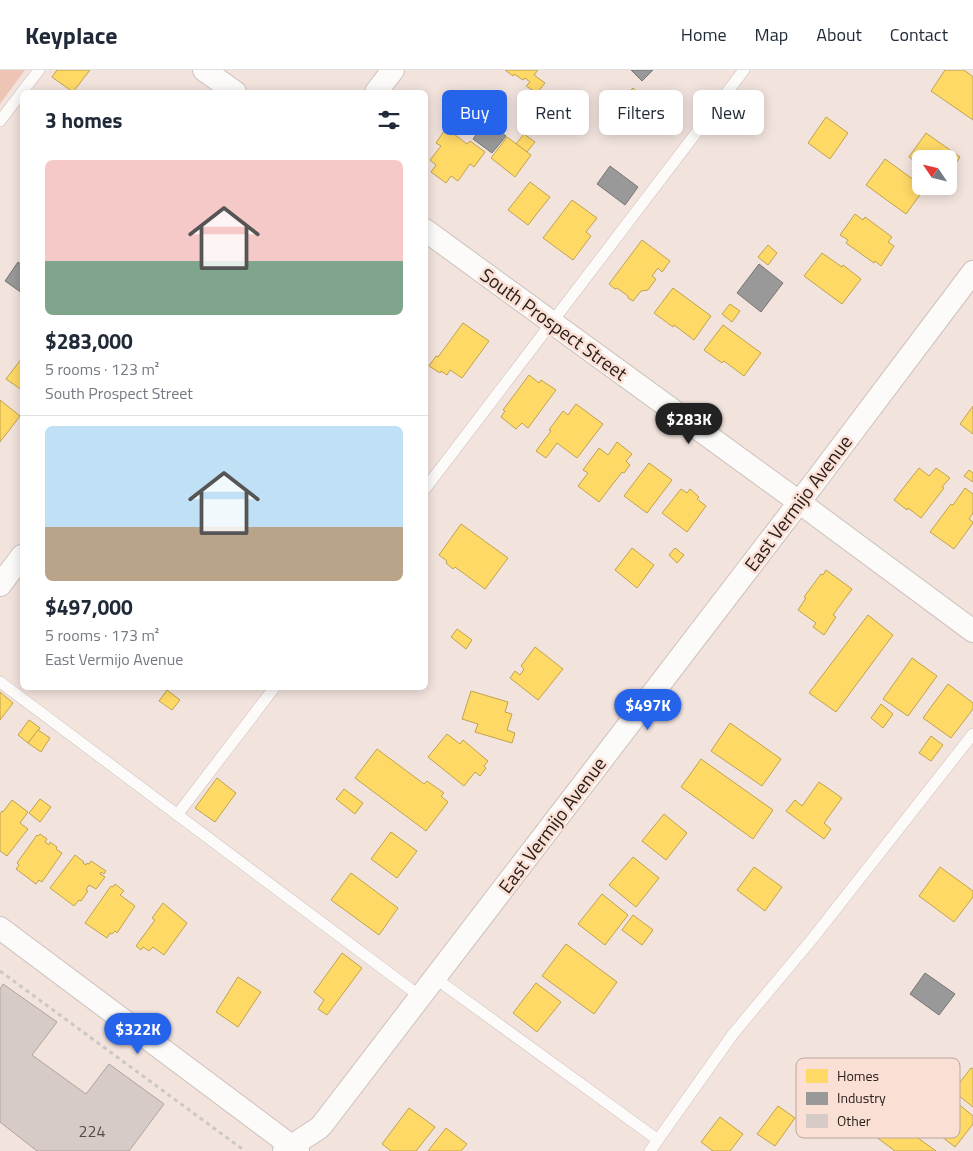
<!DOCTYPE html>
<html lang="en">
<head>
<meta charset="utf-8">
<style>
	:root { --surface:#fff; --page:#f2f2f3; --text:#1f2937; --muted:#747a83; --line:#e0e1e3; --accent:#2563eb }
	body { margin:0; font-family:"Titillium Web",sans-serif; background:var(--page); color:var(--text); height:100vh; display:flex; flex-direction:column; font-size:19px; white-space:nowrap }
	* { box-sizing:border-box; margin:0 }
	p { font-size:16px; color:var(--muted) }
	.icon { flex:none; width:28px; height:28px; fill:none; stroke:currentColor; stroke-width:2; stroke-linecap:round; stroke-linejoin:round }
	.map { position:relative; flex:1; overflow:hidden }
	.drawer { position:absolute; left:20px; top:20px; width:408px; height:600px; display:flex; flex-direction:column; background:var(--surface); border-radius:8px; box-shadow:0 2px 12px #0003 }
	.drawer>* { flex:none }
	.banner { position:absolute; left:442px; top:20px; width:455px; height:45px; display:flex; gap:10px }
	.needle { width:32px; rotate:305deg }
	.buttons { position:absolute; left:912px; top:80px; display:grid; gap:10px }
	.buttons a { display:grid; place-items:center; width:45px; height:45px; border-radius:8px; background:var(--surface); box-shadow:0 2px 12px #0003; font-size:25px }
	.price { position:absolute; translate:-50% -42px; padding:0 11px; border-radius:18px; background:var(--accent); color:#fff; font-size:16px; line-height:32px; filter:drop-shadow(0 1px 2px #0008) }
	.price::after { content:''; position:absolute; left:50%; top:30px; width:15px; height:11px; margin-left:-8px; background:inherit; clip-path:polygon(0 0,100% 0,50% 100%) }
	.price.selected { background:#222; color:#fff }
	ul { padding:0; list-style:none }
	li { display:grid; align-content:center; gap:10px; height:265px; padding:0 25px }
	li+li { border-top:1px solid var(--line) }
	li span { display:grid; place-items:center; height:155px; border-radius:8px; color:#555 }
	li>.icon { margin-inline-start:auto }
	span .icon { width:90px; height:90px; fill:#fffc; stroke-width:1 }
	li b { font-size:21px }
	h2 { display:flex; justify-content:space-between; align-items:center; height:60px; padding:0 25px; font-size:21px }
	.tag { padding:0 18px; border-radius:8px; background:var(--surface); box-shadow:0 2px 12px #0003; font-size:18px; line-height:45px }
	.tag.selected { background:var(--accent); color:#fff }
	header { display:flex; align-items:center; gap:30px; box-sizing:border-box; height:70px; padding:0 25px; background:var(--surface); border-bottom:1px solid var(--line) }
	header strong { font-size:24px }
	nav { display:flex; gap:28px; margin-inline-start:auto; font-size:18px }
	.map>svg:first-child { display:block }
	.green { fill:#eec5b5 }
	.homes { fill:#ffd966; stroke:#bfa250 }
	.industry { fill:#999; stroke:#787574 }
	.building { fill:#d7cbc7; stroke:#aea39e }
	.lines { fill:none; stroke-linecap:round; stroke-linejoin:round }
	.service-casing { stroke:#ccc1bc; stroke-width:12 }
	.minor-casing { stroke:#ccc1bc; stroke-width:24 }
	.path { stroke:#cbc7c4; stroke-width:3; stroke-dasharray:4 4; stroke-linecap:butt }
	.service { stroke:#fdfbfa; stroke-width:11 }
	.minor { stroke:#fdfbfa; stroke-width:22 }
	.labels { text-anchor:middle; stroke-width:5; stroke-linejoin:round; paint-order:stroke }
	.number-label { font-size:16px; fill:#554b47 }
	.street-label { font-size:19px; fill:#2a201c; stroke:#fadfd5 }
	.key { fill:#fadfd5; stroke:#bca69e; stroke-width:1 }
	.key-label { font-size:14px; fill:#2a201c }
</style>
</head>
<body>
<header>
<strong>Keyplace</strong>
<nav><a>Home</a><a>Map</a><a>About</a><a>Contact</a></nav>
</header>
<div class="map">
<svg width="973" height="1081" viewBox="0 0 973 1081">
	<rect width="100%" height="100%" fill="#f2e3dd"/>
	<path class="green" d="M0,0H25L0,34Z"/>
	<g class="homes">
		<path d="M57,0H90L73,22L52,7Z"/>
		<path d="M505,0H538L534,5L545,13L537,23L526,16L530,12L525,8L523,10L514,4L513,6Z"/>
		<path d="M945,0H964L973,7V50L931,21Z"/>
		<path d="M633,18L643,27L635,36L625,26Z"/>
		<path d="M826,47L848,63L830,89L808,73Z"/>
		<path d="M446,58L467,74L470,71L485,82L474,97L470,94L458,111L451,106L446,113L431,102L436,95L430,90L441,76L436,73Z"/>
		<path d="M926,63L960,87L949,104V89H921V96L909,87Z"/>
		<path d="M524,64L535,72L527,82L516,74Z"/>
		<path d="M507,67L531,85L515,107L491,88Z"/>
		<path d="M885,89L925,118L906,144L866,115Z"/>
		<path d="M530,112L550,127L528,155L508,140Z"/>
		<path d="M572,130L597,148L586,162L591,166L573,190L543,168Z"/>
		<path d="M855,144L863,150L865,147L892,167L888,172L894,176L881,196L875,191L874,193L846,173L848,170L840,165Z"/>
		<path d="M642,170L670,191L662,202L658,198L652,206L656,209L648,220L641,221L633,231L628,228V226L617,218L615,219L609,214Z"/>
		<path d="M768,175L777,183L768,195L758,187Z"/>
		<path d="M822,183L842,197L843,195L861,209L842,234L804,206Z"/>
		<path d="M673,218L711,246L694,270L674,255L673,257L654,243Z"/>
		<path d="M730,234L740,241L732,252L722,244Z"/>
		<path d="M463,253L489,271L462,308L450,300L447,305L441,301L440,303L429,296L436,286L438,287Z"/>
		<path d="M723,255L761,283L744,306L724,291L722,293L704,280Z"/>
		<path d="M22,288V320L6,309Z"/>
		<path d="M529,305L539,313L541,310L556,320L528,358L522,353L516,359L501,347L505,341L503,340Z"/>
		<path d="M0,330L20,346L0,372Z"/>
		<path d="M576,334L603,354L577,388L557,373L546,388L536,381L551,361L549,360L563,341L568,345Z"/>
		<path d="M973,336V364L960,354Z"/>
		<path d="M617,372L632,384L626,391L630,395L624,403L622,402L599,432L578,416L588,403L583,400L599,378L608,385Z"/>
		<path d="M649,393L672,410L647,443L624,426Z"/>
		<path d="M919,398L929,406L936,398L950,408L942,417L944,418L921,448L908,438L907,440L894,430Z"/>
		<path d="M969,400L973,403V412L964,406Z"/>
		<path d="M965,418L973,424V443L969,449L973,452V453L954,479L930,462L951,434L953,435Z"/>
		<path d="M681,419L687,423L690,419L699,427L697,429L706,436L687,462L662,443Z"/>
		<path d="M461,454L508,488L485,519L455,497L453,499L446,493L447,491L439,485Z"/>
		<path d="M632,478L654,495L637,518L615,500Z"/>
		<path d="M675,478L684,485L677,493L669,485Z"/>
		<path d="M826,500L852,519L833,545L836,547L824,565L813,557L816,553L798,540L806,528L804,527L821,504L823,505Z"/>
		<path d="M868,545L893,565L836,642L809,623Z"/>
		<path d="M457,559L472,570L466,579L451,567Z"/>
		<path d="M535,577L563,599L538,630L510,608L515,601L520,605L524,599L521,596Z"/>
		<path d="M912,588L937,606L908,646L883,629Z"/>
		<path d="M948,614L973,633V639L951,668L923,648Z"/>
		<path d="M167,620L180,630L172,640L159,631Z"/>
		<path d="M471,621L508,632L505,642L512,644L507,660L515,663L512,673L475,662L478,654L462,649Z"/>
		<path d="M0,622L13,633L0,650Z"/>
		<path d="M881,634L893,644L883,658L871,648Z"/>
		<path d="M29,650L40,658L28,673L18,665Z"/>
		<path d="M730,653L781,689L762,716L711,681Z"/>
		<path d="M38,660L50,668L41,682L28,673Z"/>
		<path d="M447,664L460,674L463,670L488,691L484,696L486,698L480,706L475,702L464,716L428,687Z"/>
		<path d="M931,666L943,675L931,691L919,683Z"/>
		<path d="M377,679L424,714L427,711L444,723L441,726L448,732L426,761L355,708Z"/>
		<path d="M701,689L773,740L753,769L681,717Z"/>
		<path d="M217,708L236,723L215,752L195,738Z"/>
		<path d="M819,712L842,728L824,753L831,759L824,769L786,741L795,730L802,736Z"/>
		<path d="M344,719L363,733L355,744L336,729Z"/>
		<path d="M40,729L51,737L40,752L29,743Z"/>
		<path d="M12,730L28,742L20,753L28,759L7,786L0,781V744L2,741L3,742Z"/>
		<path d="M664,744L687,763L666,790L642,771Z"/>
		<path d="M391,762L417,781L397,808L371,789Z"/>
		<path d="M40,764L47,769L45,772L49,775L50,772L57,777L56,779L62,783L42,812L39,810L36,814L16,799L19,795L17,793L37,765L38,766Z"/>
		<path d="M75,785L84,792L83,793L86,795L87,793L89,794L91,791L106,801L104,804L101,802L100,804L105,807L96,819L89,815L86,820L88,821L81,831L79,830L74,836L50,818Z"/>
		<path d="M633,787L659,808L636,837L609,815Z"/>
		<path d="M754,797L782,817L765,841L737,820Z"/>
		<path d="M940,797L973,821V827L954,852L919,826Z"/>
		<path d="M351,803L398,838L379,865L331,830Z"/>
		<path d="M115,814L124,821L120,825L135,836L117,863L115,861L112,864L110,863L107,868L85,853L111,816L113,817Z"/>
		<path d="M602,824L628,845L605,875L578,854Z"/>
		<path d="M163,833L187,853L164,885L153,877L149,881L143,877L141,880L136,876L155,850L152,848Z"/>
		<path d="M633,845L653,860L642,875L622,860Z"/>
		<path d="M566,874L617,912L594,944L542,906Z"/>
		<path d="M342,883L362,898L327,945L318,939L324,930L314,922Z"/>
		<path d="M238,907L261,922L238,957L216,942Z"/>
		<path d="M536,913L561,932L537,962L513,943Z"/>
		<path d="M971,998L973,999V1037L953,1021Z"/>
		<path d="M946,1024L973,1046V1054L955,1077L923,1052Z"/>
		<path d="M778,1036L795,1048L775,1076L757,1064Z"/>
		<path d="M409,1038L435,1057L416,1081H391L382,1074Z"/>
		<path d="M720,1047L743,1064L730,1081H713L701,1072Z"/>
		<path d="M889,1047L936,1081H895L875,1066Z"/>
		<path d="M446,1058L467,1074L461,1081H428Z"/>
	</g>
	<g class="industry">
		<path d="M631,0H653L642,11Z"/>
		<path d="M486,51L506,66L492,83L473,69Z"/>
		<path d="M610,96L638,117L625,135L597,114Z"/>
		<path d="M18,192L22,195V223L5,211Z"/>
		<path d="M759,194L783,213L761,242L737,223Z"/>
		<path d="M925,903L955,924L939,945L910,924Z"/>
	</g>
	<path class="building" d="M3,914L57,952L32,985L86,1024L109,994L164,1034L129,1081H37L0,1052V919Z"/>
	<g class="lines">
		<defs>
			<g id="service">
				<path d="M0,51L39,0"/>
				<path d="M425,419L744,0"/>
				<path d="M0,612L421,927"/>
				<path d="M177,745L274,618"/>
				<path d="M435,908L658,1070"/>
				<path d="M650,1081L733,964L813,868L973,664"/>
			</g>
			<g id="minor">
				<path d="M204,0L235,22"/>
				<path d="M376,22L393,0"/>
				<path d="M425,160L799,432L973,561"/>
				<path d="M0,515L22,486"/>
				<path d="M0,858L298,1081"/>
				<path d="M284,1081L319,1058L322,1055L817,409L973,202"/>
			</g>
		</defs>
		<use href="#service" class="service-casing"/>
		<use href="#minor" class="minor-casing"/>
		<path class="path" d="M0,901L245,1081"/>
		<use href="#service" class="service"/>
		<use href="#minor" class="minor"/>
	</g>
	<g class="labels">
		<g class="number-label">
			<text x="92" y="1067">224</text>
		</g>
		<g class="street-label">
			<text transform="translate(554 254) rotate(36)" y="7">South Prospect Street</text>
			<text transform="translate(798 433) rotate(-53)" y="7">East Vermijo Avenue</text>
			<text transform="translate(552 755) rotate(-53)" y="7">East Vermijo Avenue</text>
		</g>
	</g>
	<rect x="796" y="988" width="164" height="80" rx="8" class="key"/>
	<rect x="806" y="999" width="22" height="14" fill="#ffd966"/>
	<rect x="806" y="1022" width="22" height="13" fill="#999"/>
	<rect x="806" y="1044" width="22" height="14" fill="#d7cbc7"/>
	<g class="key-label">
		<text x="837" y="1011">Homes</text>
		<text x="837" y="1033">Industry</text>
		<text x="837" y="1056">Other</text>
	</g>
</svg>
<div class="buttons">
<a><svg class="needle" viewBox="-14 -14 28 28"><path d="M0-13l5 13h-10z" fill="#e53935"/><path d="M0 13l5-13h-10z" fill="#747a83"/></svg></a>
</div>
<b class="price selected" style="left:689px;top:375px">$283K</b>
<b class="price" style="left:648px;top:661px">$497K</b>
<b class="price" style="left:138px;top:985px">$322K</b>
<div class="banner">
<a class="tag selected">Buy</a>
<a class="tag">Rent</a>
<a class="tag">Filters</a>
<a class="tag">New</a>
</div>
<section class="drawer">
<h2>3 homes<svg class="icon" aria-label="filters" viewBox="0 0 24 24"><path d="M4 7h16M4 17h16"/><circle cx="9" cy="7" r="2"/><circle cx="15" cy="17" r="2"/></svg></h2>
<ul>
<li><span style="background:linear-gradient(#f6c9c9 65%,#7fa58c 0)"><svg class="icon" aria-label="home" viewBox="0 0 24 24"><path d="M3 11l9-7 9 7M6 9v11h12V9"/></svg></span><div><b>$283,000</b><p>5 rooms · 123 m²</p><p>South Prospect Street</p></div></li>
<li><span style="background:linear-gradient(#bfe0f5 65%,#b9a48a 0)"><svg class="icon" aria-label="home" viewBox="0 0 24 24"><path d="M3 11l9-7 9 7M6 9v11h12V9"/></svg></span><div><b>$497,000</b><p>5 rooms · 173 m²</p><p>East Vermijo Avenue</p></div></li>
</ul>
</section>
</div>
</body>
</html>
